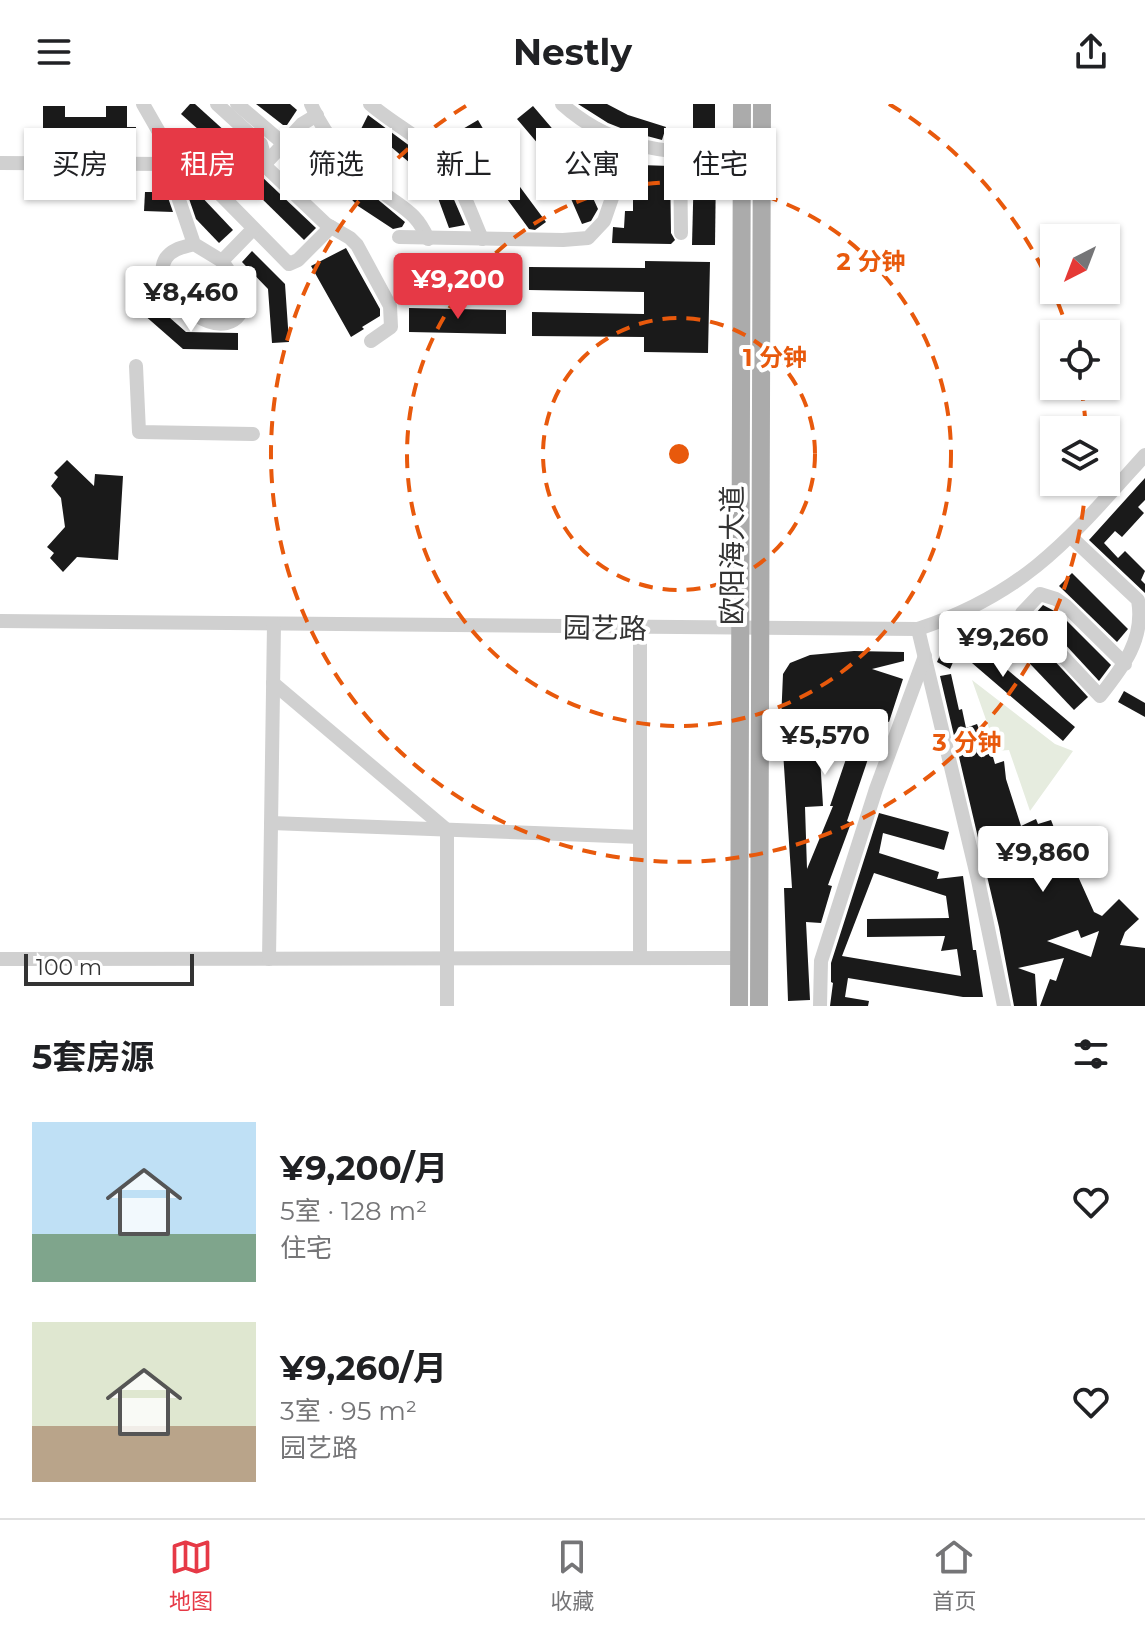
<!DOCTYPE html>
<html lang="zh">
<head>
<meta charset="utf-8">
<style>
	:root { --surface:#fff; --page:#f6f6f6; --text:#202124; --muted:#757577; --line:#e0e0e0; --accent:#e63946 }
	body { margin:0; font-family:Montserrat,"Noto Sans SC",sans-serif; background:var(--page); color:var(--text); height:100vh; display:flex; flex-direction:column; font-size:30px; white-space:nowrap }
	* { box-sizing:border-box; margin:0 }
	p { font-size:26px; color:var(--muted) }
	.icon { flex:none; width:44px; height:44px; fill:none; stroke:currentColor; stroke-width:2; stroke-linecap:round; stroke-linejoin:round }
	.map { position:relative; height:902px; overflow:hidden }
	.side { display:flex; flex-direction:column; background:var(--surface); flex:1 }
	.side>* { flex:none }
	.top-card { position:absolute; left:24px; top:24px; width:1098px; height:72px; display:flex; gap:16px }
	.needle { width:52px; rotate:222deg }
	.tools { position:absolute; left:1040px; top:120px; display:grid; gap:16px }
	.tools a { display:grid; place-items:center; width:80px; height:80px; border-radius:0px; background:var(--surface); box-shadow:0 2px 6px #0004; font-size:40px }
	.scale { position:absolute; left:24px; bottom:20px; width:170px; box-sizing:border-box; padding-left:8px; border:4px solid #333; border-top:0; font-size:22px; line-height:28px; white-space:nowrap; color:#333; -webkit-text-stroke:6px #fff; paint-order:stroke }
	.price { position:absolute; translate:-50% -68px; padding:0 18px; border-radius:8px; background:#fff; color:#222; font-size:26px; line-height:52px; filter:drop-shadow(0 2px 4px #0008) }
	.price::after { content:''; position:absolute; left:50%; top:48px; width:24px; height:18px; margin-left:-12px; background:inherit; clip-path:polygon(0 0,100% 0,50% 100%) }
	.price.active { background:var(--accent); color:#fff }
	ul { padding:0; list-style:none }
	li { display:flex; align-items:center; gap:24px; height:200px; padding:0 32px }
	li span { display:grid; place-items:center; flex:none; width:224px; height:160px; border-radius:0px; color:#555 }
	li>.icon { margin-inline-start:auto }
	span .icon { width:96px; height:96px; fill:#fffc; stroke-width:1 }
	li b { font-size:34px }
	h2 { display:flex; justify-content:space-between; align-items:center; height:96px; padding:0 32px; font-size:34px }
	.chip { padding:0 28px; border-radius:0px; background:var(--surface); box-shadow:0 2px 6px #0004; font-size:28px; line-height:72px }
	.chip.active { background:var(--accent); color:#fff }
	header { display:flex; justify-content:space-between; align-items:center; height:104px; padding:0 32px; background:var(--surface); font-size:36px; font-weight:700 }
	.tabs { display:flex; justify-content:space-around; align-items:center; height:112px; border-top:2px solid var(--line); background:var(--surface); font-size:22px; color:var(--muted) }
	.tabs a { display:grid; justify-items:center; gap:4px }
	.tabs .active { color:var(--accent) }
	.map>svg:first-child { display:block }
	.grass { fill:#e6ecdf }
	.water { fill:url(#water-waves) }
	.building { fill:#1a1a1a; fill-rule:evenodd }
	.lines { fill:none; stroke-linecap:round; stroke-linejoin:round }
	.minor { stroke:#d0d0d0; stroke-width:14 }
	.major { stroke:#ababab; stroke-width:18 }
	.ring { fill:none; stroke:#e8590c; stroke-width:4; stroke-dasharray:14 10 }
	.labels { text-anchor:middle; stroke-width:8; stroke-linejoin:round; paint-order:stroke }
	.street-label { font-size:28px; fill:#333; stroke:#fff }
	.centre { fill:#e8590c; stroke:#fff; stroke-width:4 }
	.ring-label { font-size:24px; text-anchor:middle; font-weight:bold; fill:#e8590c; stroke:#fff; stroke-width:8; stroke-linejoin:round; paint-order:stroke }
</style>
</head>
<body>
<header><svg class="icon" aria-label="menu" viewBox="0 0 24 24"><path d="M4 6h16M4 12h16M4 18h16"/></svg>Nestly<svg class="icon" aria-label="share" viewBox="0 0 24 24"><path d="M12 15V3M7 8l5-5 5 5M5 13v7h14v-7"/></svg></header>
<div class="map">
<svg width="1145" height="902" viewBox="0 0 1145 902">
	<defs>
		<pattern id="water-waves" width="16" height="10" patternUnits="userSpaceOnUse" patternTransform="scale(2)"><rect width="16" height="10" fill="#cfe2ee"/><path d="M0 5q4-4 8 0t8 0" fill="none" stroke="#b2c2cd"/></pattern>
	</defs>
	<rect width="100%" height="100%" fill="#fff"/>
	<path class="grass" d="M972,576L1055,640L1073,647L1030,707L1009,646L997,647Z"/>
	<path class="water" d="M177,165L184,171C202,169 213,179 224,193L218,199L204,194L195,195L179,178Z"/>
	<g class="building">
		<path d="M190,0H195L248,48L237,60L181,10Z"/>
		<path d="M256,0H290L297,6L287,21H283Z"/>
		<path d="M578,0H607L628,11L666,23L662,36L628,27L608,19Z"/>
		<path d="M693,0H715V27L693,28Z"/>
		<path d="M43,2H65V13H106V2H127V23H136V43L109,44V34H60V45H34V24H43Z"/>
		<path d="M533,2L562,36L583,72L598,105L591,117L582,120L565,81L545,48L517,15Z"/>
		<path d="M368,11L422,51L437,66L452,91L465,121L449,124L438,94L417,65L390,42L361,25Z"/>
		<path d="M478,16L496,47L494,48L546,118L535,126L529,125L505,92L504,93L461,26Z"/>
		<path d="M313,25L346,69L405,118L402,123L393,125L358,102L327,70L302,35Z"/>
		<path d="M640,61L670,62L671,129L675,136L671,140L612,139L613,123L624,124L625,107H633V82H640Z"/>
		<path d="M694,62L716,63L715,141H692Z"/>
		<path d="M260,71L316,124L304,136L249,82Z"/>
		<path d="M145,88H166L173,108L144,107Z"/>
		<path d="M187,89H198L233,126L219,139L196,115Z"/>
		<path d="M346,144L380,205V212L362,223L364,225L351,233L311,162Z"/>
		<path d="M252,147L285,180L289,238L272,239L268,185L242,158Z"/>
		<path d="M645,157L710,158L708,249L644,248V233L532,232V208L644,210V188L529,186V163L645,164Z"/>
		<path d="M411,162L505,163V187L411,186Z"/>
		<path d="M153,199L186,228L238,229V246L183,245L143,210Z"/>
		<path d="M409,204L506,206V230L409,228Z"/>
		<path d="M67,356L94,382L95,370L123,372L118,456L77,453L63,468L50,454L54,449L47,443L65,423L61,394L51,382L58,373L54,369Z"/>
		<path d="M1145,374V396L1138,403L1144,409L1122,433L1115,427L1104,439L1118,454L1125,447L1145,467L1141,476L1145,480V489L1089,436Z"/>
		<path d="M1072,469L1128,525L1117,538L1059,482Z"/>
		<path d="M1043,501L1060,510L1111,561L1099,577L1036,509Z"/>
		<path d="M1013,512L1088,593L1074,606L998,526Z"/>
		<path d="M972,514L981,522L970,534L1075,623L1063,637L958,547L950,565L937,558L944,542Z"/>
		<path d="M854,547L904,548V557L872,565L903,575L889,618L871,612L863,653L868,655L847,717L851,719L828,781L832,782L821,819L806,818L810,896L788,897L784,784H792L781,617L783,570L790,559L810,551ZM847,652L830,702H833L807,765L805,703L823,702L820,653Z"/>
		<path d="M951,570L959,606L962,605L966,624L977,620L985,640L989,639L995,660L1004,657L1006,675L1021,722L1036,715L1038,720L1051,716L1058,734L1065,731L1077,757L1072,759L1094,808L1102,812L1119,795L1139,815L1125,828L1120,841L1145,844V902H1040L1050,875L1056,877L1064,854L1018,864L1035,870L1037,902H1014L999,823L940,572ZM1078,826L1081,834L1099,827L1091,853L1047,837Z"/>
		<path d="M1124,587L1145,599V613L1118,598Z"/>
		<path d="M879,709L949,728L944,746L883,729L879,749L939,768L937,775L963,772L973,846H976L983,893H963L848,874L845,893L869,897L868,902H830L833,879L831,878V859ZM874,769L946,792L949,814L867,815V833L945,832L941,847L957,845L961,872L842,852Z"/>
	</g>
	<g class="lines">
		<g class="minor">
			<path d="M143,0L163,35L176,87L194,140L222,157L246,192C236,260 145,185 166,154C173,144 185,143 194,140"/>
			<path d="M217,0L261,40L263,47L221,91"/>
			<path d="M237,0L284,40"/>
			<path d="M311,0C325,34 357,69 386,91C406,106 417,110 428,135"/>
			<path d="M370,0C394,21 425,35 445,60C462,81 471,110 482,135"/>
			<path d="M562,0C615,48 675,50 742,50"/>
			<path d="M317,11L302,20L264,61L326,120L350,134L357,141L390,202L391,223L371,237"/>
			<path d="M597,25L602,59L613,91"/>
			<path d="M680,49L681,129"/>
			<path d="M0,59L168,60L197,72L219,89L289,160L298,156L331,123"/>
			<path d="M399,133L563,136L588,134L604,117L613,91L638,41"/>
			<path d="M222,157L253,125"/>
			<path d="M136,262L139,328L253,330"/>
			<path d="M1071,433L1138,496C1145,535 1123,563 1100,592L1022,509L1040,490L1056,495L1066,502L1125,560"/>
			<path d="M0,517L918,525C1027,489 1071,433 1145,351"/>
			<path d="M918,525L978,776L1004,902"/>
			<path d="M273,579L447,726V902"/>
			<path d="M271,719L640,733"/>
			<path d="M640,854V524"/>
			<path d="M0,855L739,854"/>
			<path d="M269,855L274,520"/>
			<path d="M820,902L821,857L876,685L925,552"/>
		</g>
		<g class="major">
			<path d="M739,902L742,0"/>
			<path d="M759,902L762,0"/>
		</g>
	</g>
	<g class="ring">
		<circle cx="679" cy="350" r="136"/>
		<circle cx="679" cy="350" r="272"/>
		<path d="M1086 378A408 408 0 1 1 469 0M889 0A408 408 0 0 1 1068 227M1081 283A408 408 0 0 1 1086 325"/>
	</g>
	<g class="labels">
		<g class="street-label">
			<text transform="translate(732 451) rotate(-90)" y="10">欧阳海大道</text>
			<text transform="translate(605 524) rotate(1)" y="10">园艺路</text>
		</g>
	</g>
	<circle cx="679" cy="350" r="12" class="centre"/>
	<g class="ring-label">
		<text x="871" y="166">2 分钟</text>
		<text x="775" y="262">1 分钟</text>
		<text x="967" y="647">3 分钟</text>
	</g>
</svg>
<div class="tools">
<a><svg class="needle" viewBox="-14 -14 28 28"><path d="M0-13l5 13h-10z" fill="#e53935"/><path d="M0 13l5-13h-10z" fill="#757577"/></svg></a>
<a><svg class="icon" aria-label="locate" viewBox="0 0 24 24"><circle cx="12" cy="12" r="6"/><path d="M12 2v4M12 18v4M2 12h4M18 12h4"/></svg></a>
<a><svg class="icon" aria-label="layers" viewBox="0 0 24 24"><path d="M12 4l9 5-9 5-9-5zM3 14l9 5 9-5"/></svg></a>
</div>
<div class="scale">100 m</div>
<b class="price active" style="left:458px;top:217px">¥9,200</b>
<b class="price" style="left:191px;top:230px">¥8,460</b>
<b class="price" style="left:1003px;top:575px">¥9,260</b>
<b class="price" style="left:825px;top:673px">¥5,570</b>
<b class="price" style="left:1043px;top:790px">¥9,860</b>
<div class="top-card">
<a class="chip">买房</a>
<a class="chip active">租房</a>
<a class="chip">筛选</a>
<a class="chip">新上</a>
<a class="chip">公寓</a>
<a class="chip">住宅</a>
</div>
</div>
<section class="side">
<h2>5套房源<svg class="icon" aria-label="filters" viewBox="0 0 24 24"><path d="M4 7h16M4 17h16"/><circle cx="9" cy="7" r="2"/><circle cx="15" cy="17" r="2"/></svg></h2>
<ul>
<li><span style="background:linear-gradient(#bfe0f5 70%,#7fa58c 0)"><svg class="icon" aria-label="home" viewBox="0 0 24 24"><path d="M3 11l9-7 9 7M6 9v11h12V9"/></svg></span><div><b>¥9,200/月</b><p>5室 · 128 m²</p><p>住宅</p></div><svg class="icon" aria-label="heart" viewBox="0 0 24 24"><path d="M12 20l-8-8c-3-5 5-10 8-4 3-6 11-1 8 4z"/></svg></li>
<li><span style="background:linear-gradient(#dfe7d0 65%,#b9a48a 0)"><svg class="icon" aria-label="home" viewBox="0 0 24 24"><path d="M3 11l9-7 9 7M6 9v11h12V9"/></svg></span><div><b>¥9,260/月</b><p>3室 · 95 m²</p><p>园艺路</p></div><svg class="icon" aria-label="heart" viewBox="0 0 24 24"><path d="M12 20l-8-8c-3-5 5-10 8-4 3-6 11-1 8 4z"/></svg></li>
</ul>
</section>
<nav class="tabs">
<a class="active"><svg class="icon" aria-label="map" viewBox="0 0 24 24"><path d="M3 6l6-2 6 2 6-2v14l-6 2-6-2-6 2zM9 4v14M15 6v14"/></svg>地图</a>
<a><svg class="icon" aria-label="saved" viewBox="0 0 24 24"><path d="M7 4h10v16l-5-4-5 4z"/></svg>收藏</a>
<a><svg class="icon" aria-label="home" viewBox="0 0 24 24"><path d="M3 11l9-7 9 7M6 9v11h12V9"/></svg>首页</a>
</nav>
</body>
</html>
